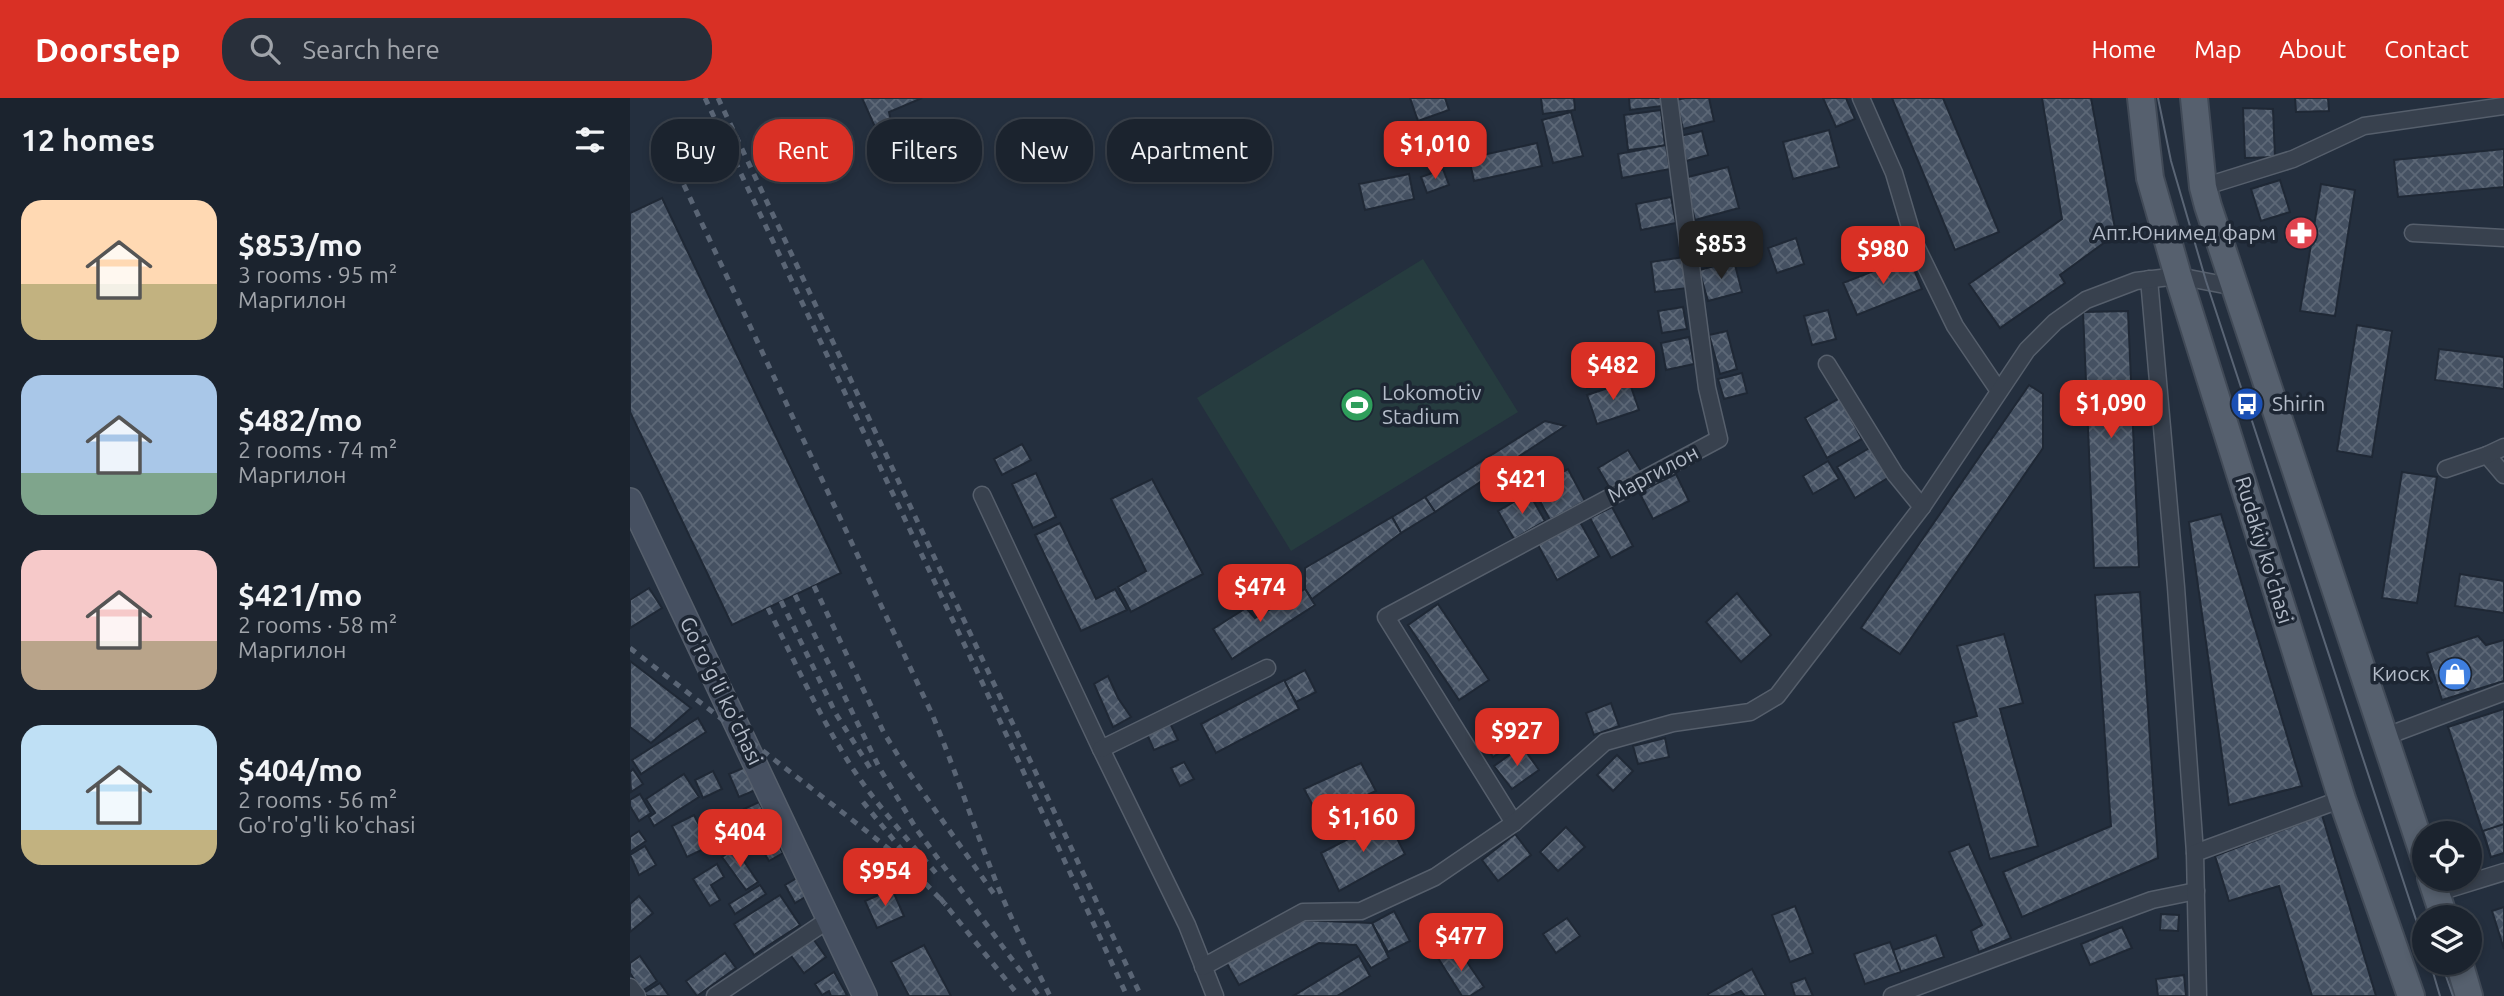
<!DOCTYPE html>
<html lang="en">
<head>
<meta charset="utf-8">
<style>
	:root { --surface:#1b232e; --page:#282f3a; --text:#f1f3f6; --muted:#a0a4aa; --line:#39404a; --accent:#d93025 }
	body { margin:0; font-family:Ubuntu,sans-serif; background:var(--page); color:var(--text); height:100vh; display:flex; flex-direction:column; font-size:26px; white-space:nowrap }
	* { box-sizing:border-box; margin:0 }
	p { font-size:23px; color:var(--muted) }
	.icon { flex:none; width:38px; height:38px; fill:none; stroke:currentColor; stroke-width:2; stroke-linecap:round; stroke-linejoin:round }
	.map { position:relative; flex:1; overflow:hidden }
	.sheet { display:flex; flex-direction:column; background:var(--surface); width:630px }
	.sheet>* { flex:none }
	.guide { position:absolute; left:21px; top:21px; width:665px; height:63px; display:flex; gap:14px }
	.buttons { position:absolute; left:1782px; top:723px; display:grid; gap:14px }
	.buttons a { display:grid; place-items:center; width:70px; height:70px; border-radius:50%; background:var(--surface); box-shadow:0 4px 10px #0003,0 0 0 2px var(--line); font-size:35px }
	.price { position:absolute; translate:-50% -60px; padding:0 16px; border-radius:14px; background:var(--accent); color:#fff; font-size:23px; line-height:46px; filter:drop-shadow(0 2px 4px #0008) }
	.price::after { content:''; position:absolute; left:50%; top:42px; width:21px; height:16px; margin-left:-10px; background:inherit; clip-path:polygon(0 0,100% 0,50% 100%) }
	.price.active { background:#222; color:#fff }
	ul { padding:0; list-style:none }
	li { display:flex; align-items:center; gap:21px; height:175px; padding:0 21px }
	li span { display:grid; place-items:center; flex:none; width:196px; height:140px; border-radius:21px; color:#555 }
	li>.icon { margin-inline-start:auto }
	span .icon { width:84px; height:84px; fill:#fffc; stroke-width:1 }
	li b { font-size:30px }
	h2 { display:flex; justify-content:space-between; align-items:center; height:84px; padding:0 21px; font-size:30px }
	.pill { padding:0 24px; border-radius:28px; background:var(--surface); box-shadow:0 4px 10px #0003,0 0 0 2px var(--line); font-size:24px; line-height:63px }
	.pill.active { background:var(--accent); color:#fff }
	header { display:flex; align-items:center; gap:42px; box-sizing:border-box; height:98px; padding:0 35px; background:var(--accent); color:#fff }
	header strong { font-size:33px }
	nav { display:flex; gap:38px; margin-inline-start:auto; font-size:24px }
	.search { width:490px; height:63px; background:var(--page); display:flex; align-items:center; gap:18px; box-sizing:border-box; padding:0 24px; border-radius:28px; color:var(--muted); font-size:26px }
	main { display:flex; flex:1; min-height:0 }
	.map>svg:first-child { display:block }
	.grass { fill:#263c3f }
	.building { fill:url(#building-cross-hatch); stroke:#1f2835; stroke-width:2 }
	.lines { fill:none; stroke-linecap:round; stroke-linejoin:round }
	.street-casing { stroke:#565f6c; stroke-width:19 }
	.secondary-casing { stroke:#565f6c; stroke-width:26 }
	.primary-casing { stroke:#414a57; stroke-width:30 }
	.street { stroke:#38414e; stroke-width:16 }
	.secondary { stroke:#465061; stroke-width:23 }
	.primary { stroke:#56606e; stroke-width:26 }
	.tram { stroke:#5a6575; stroke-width:2 }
	.rail { stroke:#5a6575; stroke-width:5; stroke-dasharray:7 7; stroke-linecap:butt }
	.labels { text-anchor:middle; stroke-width:7; stroke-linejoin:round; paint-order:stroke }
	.poi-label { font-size:21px; fill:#b4bcc9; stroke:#1d2633; text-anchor:end }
	.street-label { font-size:21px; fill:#b4bcc9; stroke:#1d2633 }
</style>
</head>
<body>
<header>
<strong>Doorstep</strong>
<div class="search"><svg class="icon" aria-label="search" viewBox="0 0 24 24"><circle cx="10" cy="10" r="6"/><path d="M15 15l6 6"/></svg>Search here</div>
<nav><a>Home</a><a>Map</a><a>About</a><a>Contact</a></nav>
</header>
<main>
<section class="sheet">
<h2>12 homes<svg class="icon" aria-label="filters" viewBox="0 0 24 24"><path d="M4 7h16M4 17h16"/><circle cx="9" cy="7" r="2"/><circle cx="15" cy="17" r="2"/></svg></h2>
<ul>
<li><span style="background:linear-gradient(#ffd9b3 60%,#c2b280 0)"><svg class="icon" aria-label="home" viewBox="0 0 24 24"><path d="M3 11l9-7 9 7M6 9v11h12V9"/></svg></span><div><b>$853/mo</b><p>3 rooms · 95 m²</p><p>Маргилон</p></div></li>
<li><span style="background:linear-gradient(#a9c7e8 70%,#7fa58c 0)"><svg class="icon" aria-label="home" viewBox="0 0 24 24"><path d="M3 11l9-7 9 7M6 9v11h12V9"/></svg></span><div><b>$482/mo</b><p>2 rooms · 74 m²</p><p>Маргилон</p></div></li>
<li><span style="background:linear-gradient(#f6c9c9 65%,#b9a48a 0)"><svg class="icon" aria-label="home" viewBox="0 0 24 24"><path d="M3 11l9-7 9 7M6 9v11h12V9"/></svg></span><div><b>$421/mo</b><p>2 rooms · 58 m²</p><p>Маргилон</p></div></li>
<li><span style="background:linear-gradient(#bfe0f5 75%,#c2b280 0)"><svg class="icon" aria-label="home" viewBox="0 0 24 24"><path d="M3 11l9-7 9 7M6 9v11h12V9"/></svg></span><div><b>$404/mo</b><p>2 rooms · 56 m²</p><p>Go'ro'g'li ko'chasi</p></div></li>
</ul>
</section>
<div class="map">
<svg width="1874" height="898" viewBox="0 0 1874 898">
	<defs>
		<pattern id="building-cross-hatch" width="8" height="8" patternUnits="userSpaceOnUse" patternTransform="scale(1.75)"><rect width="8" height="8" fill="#455162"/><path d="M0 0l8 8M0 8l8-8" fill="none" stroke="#5d6877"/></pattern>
	</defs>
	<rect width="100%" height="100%" fill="#242f3e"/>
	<path class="grass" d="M793,161L888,314L661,453L567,300Z"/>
	<g class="building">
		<path d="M232,0H292L259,14L261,23L245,29Z"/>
		<path d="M780,0H815L819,12L788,23Z"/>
		<path d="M911,0H944L945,12L913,16Z"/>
		<path d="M999,0H1031L1032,8L1000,12Z"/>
		<path d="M1055,0H1079L1084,23L1053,31L1046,2Z"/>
		<path d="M1193,0H1216L1225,21L1206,29Z"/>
		<path d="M1262,0H1313L1369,134L1325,152Z"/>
		<path d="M1412,0H1461L1486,136L1430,177L1435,185L1370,230L1339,186L1432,121Z"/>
		<path d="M1665,0H1698L1699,13L1666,14Z"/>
		<path d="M1613,10L1643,11L1645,59L1615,60Z"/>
		<path d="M1031,12L1035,48L998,52L994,17Z"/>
		<path d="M941,14L953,58L923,65L912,22Z"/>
		<path d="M1199,32L1209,69L1163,81L1153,44Z"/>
		<path d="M1072,33L1078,57L1056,63L1050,38Z"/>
		<path d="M907,45L912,68L844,83L839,60Z"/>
		<path d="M1036,47L1040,71L992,80L988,56Z"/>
		<path d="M1874,51V89L1768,99L1764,62Z"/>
		<path d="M1098,69L1109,110L1065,122L1054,80Z"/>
		<path d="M813,71L819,87L797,95L791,79Z"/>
		<path d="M779,76L784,101L735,112L729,86Z"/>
		<path d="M1650,82L1660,114L1631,123L1621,91Z"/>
		<path d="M1691,86L1725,92L1705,218L1670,213Z"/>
		<path d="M1041,99L1046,125L1011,132L1006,106Z"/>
		<path d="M32,100L211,475L102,527L0,314V115Z"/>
		<path d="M1088,132L1095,157L1072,163L1065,138Z"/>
		<path d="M1166,140L1174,166L1147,175L1138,150Z"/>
		<path d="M1054,159L1058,190L1025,194L1021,164Z"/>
		<path d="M1279,159L1292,191L1227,217L1213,185Z"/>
		<path d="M1104,163L1112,194L1078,203L1069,172Z"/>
		<path d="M1053,209L1057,231L1032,235L1028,213Z"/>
		<path d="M1198,212L1206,241L1182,247L1174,218Z"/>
		<path d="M1498,213L1509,469L1464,470L1453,214Z"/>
		<path d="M1727,227L1762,233L1742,359L1707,353Z"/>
		<path d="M1097,233L1107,271L1090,276L1079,237Z"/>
		<path d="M1059,239L1064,266L1036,272L1031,245Z"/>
		<path d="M1809,251L1874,259V291L1805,282Z"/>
		<path d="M981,265L985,285L957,290L953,270Z"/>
		<path d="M1112,275L1117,295L1094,301L1088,281Z"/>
		<path d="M999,283L1009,312L967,326L957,297Z"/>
		<path d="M1399,287L1413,296V350L1270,556L1231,530Z"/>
		<path d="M1210,300L1232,341L1197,360L1175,320Z"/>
		<path d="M915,323L935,328L805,414L795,399Z"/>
		<path d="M392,346L401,362L372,377L364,361Z"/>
		<path d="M1243,348L1261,378L1225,400L1207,369Z"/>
		<path d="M998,352L1013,376L982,394L968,370Z"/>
		<path d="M1198,363L1209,381L1183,396L1173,378Z"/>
		<path d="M938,371L955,403L920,422L903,390Z"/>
		<path d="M1772,374L1807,379L1787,505L1752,500Z"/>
		<path d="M406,375L426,419L403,430L382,386Z"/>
		<path d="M1046,376L1059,403L1023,421L1009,394Z"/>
		<path d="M522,381L573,476L501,514L488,489L516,473L481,401Z"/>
		<path d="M899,395L915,423L884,441L868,413Z"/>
		<path d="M795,399L805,414L771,435L762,419Z"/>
		<path d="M982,409L1003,448L981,460L960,420Z"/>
		<path d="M1591,416L1672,688L1599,707L1559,424Z"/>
		<path d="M762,419L771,435L682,501L675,491V470Z"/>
		<path d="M950,424L969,458L927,482L908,447Z"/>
		<path d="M430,425L466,501L485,491L497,512L451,533L405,437Z"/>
		<path d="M1830,476L1874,483V515L1825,508Z"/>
		<path d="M19,490L32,510L0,530V502Z"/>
		<path d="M675,491L685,507L602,561L583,531L616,510L625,520Z"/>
		<path d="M1510,494L1528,760L1392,819L1373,774L1481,728L1465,497Z"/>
		<path d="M1107,495L1141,537L1111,564L1076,524Z"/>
		<path d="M808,506L859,582L829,602L778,527Z"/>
		<path d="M1374,536L1393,605L1370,611L1408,748L1360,761L1323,625L1347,618L1327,548Z"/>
		<path d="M1848,538L1856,547L1874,542V583L1812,602L1797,555Z"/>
		<path d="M0,563L61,610L21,645L0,629Z"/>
		<path d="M675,572L686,594L666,604L654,583Z"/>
		<path d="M478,578L488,600L501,619L483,629L464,586Z"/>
		<path d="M654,582L669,611L586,655L571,626Z"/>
		<path d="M981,605L989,628L964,637L956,615Z"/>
		<path d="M1874,611V755L1861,759L1818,629Z"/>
		<path d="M68,620L76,634L11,676L2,662Z"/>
		<path d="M539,623L548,642L524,652L516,634Z"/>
		<path d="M870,626L882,646L863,659L850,638Z"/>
		<path d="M1035,640L1039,659L1008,666L1003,648Z"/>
		<path d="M892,648L909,672L882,691L864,668Z"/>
		<path d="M987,657L1003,673L983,693L967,677Z"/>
		<path d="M554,664L564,681L550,688L541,670Z"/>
		<path d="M731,665L746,693L689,719L674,691Z"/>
		<path d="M118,668L128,691L109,699L99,676Z"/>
		<path d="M3,671L13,686L1,694L0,674Z"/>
		<path d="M83,673L92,691L73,700L65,682Z"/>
		<path d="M54,676L69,699L24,728L19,719L25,715L16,701Z"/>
		<path d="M10,696L21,715L9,723L0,708V702Z"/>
		<path d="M129,704L140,725L125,733L114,711Z"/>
		<path d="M64,717L80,748L57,759L42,728Z"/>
		<path d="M1692,717L1746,898H1682L1649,788L1599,803L1585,758Z"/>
		<path d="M757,721L775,756L709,793L691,755Z"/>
		<path d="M136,726L153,755L139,763L122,735Z"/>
		<path d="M1874,726V755L1861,759L1853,733Z"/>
		<path d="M936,729L955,749L928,773L910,754Z"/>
		<path d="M9,733L16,743L0,754V739Z"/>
		<path d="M885,736L901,757L868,783L852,762Z"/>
		<path d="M1339,746L1381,840L1349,854L1341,833L1352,827L1319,754Z"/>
		<path d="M15,748L26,767L9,777L0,757Z"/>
		<path d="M105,750L128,784L116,792L92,759Z"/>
		<path d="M87,766L94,779L81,787L90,802L80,808L63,781Z"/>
		<path d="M167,780L177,798L165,805L155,787Z"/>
		<path d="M130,787L136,796L105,816L99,806Z"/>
		<path d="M262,791L274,818L247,830L235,803Z"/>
		<path d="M150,797L170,827L124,857L104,826Z"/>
		<path d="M9,798L23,815L0,834V806Z"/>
		<path d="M1165,808L1183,855L1160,864L1142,817Z"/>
		<path d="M1874,809V851L1862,813Z"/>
		<path d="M764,813L780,843L758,854L742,825Z"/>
		<path d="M1531,816L1549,817L1548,833L1530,832Z"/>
		<path d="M937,820L950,838L926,855L913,836Z"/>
		<path d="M668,822L742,825L759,860L741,870L726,847L689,845L609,887L596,864Z"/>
		<path d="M1492,829L1502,850L1460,867L1451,846Z"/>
		<path d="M179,835L196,859L174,875L156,851Z"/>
		<path d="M1306,837L1314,859L1270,874L1263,852Z"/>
		<path d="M1260,844L1271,874L1235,886L1224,856Z"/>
		<path d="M294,847L321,898H279L261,864Z"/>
		<path d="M826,848L854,889L840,898H832L808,860Z"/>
		<path d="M95,855L106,870L67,898L56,883Z"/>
		<path d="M10,858L27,883L12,893L0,875V865Z"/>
		<path d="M729,858L740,878L707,898H663Z"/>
		<path d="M1122,871L1136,898H1115L1111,893L1100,898H1079L1078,896Z"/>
		<path d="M204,874L217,897L215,898H201L199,893L192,897L185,886Z"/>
		<path d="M1554,877L1556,898H1528L1526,881Z"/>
		<path d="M1175,880L1183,898H1165L1161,885Z"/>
		<path d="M30,885L39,898H17L14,895Z"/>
	</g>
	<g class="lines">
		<defs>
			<g id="street">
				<path d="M1231,0L1264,75L1285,146L1325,228L1369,293"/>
				<path d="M1573,89L1663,61L1734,28L1874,8"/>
				<path d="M1783,135L1874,140"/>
				<path d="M1519,181L1546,489L1565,755"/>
				<path d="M1197,266L1265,376L1292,409"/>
				<path d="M1857,357L1874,377"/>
				<path d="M1816,371L1857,357L1874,349"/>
				<path d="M352,397L471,651L557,827L585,898"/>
				<path d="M1754,639L1874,594"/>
				<path d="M471,651L637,570"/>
				<path d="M884,725L756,519L1089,341L1077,290L1039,0"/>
				<path d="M1806,795L1874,774"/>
				<path d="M573,869L673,814L731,813L805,779L884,725L975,644L1043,625L1120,614L1147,598L1292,409L1397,252L1425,224L1456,202L1506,183L1548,178L1605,189"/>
				<path d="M0,889L7,898"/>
				<path d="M85,898L198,822"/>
				<path d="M1262,898L1522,802L1566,793"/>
				<path d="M1568,898L1565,755L1712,701"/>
			</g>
			<path id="secondary" d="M0,402L235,898"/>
			<g id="primary">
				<path d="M1511,0L1520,80L1548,178L1712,701L1781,898"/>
				<path d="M1564,0L1573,89L1578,108L1794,758"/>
				<path d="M1801,780L1814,819"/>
				<path d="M1829,864L1839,898"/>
			</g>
		</defs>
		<use href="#street" class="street-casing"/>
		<use href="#secondary" class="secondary-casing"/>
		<use href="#primary" class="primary-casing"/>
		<use href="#street" class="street"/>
		<use href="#secondary" class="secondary"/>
		<use href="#primary" class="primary"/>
		<g class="tram">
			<path d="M1528,0L1541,63L1576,183L1794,846"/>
			<path d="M1800,864L1810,898"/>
			<path d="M1811,864L1823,898"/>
		</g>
		<g class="rail">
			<path d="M75,0L346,571L497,898"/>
			<path d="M88,0L511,898"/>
			<path d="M30,36L302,616C324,669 342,723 363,776C379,818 400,858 420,898"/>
			<path d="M184,488L254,635L277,672L364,796"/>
			<path d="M165,497L250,671L287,732L409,898"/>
			<path d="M151,503L206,616L242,673"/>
			<path d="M138,510C165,564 190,620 223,671C249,710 281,745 310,780"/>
			<path d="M0,550L230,728L274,763L316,807"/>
			<path d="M233,704L275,756"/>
			<path d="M310,800L389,898"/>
		</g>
	</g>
	<defs>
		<symbol id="pharmacy-disc" viewBox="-11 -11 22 22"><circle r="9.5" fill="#e0444e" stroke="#1d2633"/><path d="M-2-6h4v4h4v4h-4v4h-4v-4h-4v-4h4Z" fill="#fff"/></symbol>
		<symbol id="bus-disc" viewBox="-11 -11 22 22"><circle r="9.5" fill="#1a4fb4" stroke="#1d2633"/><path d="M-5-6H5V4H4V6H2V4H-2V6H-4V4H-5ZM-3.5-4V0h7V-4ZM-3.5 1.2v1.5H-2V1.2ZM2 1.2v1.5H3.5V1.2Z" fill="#fff"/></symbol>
		<symbol id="stadium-disc" viewBox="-11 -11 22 22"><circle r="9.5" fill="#2e9e5b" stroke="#1d2633"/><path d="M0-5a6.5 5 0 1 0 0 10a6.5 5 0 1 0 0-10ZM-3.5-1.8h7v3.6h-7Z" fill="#fff"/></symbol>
		<symbol id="shop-disc" viewBox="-11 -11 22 22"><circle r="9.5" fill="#3f7fe0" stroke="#1d2633"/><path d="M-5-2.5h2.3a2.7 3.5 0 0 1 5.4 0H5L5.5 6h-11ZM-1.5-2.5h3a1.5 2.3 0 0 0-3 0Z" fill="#fff"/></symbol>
	</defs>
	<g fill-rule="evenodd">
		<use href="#pharmacy-disc" x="1652" y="116" width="38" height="38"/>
		<use href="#bus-disc" x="1598" y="287" width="38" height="38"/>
		<use href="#stadium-disc" x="708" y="288" width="38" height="38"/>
		<use href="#shop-disc" x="1806" y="557" width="38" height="38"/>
	</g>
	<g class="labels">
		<g class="poi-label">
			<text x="1646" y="142">Апт.Юнимед фарм</text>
			<text x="752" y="302" text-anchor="start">Lokomotiv<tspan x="752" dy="24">Stadium</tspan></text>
			<text x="1642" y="313" text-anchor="start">Shirin</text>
			<text x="1800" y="583">Киоск</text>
		</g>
		<g class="street-label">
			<text transform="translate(1023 376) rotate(-28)" y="7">Маргилон</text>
			<text transform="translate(1634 452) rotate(73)" y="7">Rudakiy ko'chasi</text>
			<text transform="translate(91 593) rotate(64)" y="7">Go'ro'g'li ko'chasi</text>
		</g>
	</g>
</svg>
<div class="buttons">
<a><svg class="icon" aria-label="locate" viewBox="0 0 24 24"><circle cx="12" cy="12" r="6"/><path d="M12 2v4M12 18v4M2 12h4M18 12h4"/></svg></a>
<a><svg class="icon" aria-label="layers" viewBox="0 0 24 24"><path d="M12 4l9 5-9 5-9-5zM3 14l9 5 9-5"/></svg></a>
</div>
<b class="price" style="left:805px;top:83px">$1,010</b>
<b class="price active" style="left:1091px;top:183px">$853</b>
<b class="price" style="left:1253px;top:188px">$980</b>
<b class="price" style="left:983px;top:304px">$482</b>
<b class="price" style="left:1481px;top:342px">$1,090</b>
<b class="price" style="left:892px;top:418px">$421</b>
<b class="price" style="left:630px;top:526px">$474</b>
<b class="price" style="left:887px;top:670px">$927</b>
<b class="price" style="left:733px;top:756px">$1,160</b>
<b class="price" style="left:110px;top:771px">$404</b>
<b class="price" style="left:255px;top:810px">$954</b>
<b class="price" style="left:831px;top:875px">$477</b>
<div class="guide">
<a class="pill">Buy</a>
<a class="pill active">Rent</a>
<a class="pill">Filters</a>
<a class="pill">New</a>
<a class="pill">Apartment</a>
</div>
</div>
</main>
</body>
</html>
